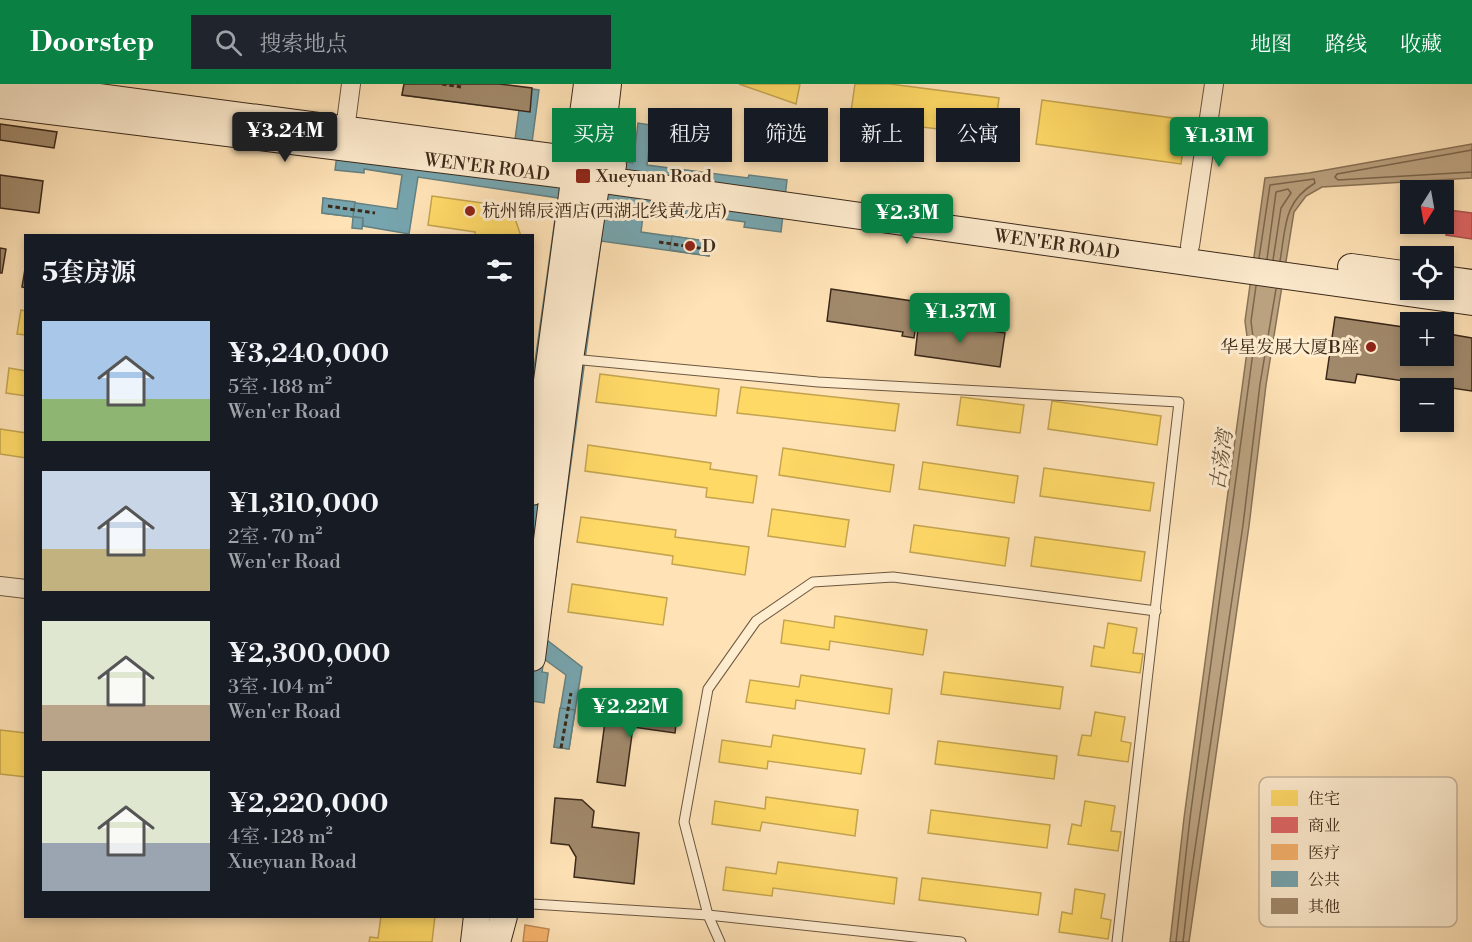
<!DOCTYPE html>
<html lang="zh">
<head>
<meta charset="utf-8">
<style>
	:root { --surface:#171b24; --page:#20242c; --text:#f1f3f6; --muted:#9ea1a6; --accent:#0b8043 }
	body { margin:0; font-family:"Libre Bodoni","Noto Serif SC",serif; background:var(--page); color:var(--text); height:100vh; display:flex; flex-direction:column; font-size:22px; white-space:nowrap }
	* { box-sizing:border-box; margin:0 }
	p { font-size:20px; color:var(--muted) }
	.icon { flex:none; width:33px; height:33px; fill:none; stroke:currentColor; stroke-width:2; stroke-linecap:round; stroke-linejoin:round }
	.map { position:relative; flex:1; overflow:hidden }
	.drawer { position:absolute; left:24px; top:150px; width:510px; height:684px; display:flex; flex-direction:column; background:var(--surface); border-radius:0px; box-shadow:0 3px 9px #0003 }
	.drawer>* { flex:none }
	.hud { position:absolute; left:552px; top:24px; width:570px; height:54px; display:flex; gap:12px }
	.needle { width:39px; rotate:191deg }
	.controls { position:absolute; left:1400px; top:96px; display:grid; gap:12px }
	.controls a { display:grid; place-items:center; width:54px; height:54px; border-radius:0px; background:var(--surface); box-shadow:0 3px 9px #0003; font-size:30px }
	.price { position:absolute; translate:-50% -51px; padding:0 14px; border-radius:6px; background:var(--accent); color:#fff; font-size:20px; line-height:39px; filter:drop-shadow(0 2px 3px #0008) }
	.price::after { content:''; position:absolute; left:50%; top:36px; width:18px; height:14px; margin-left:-9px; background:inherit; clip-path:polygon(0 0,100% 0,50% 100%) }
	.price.active { background:#222; color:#fff }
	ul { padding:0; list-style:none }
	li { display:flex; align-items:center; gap:18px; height:150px; padding:0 18px }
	li span { display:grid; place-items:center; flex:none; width:168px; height:120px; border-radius:0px; color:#555 }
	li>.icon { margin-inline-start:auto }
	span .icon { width:72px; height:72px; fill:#fffc; stroke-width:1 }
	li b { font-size:26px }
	h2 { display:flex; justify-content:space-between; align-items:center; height:72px; padding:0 18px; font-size:26px }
	.tag { padding:0 21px; border-radius:0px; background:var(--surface); box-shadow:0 3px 9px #0003; font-size:21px; line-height:54px }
	.tag.active { background:var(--accent); color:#fff }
	header { display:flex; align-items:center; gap:36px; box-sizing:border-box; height:84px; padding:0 30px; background:var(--accent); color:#fff }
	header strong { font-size:28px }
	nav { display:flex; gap:33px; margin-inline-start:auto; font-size:21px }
	.search { width:420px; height:54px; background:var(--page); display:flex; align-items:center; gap:15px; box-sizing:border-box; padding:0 21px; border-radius:0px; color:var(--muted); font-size:22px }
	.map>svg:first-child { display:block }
	.water { fill:#bca381; stroke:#887257; stroke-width:1.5 }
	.homes { fill:#ffd966; stroke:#c4a44f; stroke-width:1.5 }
	.shops { fill:#e06666; stroke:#ae534f; stroke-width:1.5 }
	.health { fill:#f6b26b; stroke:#be8952; stroke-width:1.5 }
	.public { fill:#76a5af; stroke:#648082; stroke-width:1.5 }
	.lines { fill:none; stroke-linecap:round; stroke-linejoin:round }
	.shore { stroke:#7c664d; stroke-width:1.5 }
	.building { fill:#a1896b; stroke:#3b2819; stroke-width:1.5 }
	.service-casing { stroke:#6c5740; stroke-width:11 }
	.minor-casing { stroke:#6c5740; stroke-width:20 }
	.secondary-casing { stroke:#3b2819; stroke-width:28 }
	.path { stroke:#3b2819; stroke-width:3; stroke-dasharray:4.5 3; stroke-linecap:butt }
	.service { stroke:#ffedd0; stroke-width:9 }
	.minor { stroke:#ffedd0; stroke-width:18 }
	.secondary { stroke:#ffedd0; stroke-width:26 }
	.poi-dot { fill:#8f2418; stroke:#ffedd0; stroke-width:2 }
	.labels { text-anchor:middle; stroke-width:6; stroke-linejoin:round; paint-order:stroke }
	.street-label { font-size:18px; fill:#3b2819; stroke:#ffedd0 }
	.poi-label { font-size:18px; fill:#3b2819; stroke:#ffedd0; text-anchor:start }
	.water-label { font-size:20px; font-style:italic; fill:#624d38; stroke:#ffedd0 }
	.key { fill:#ffedd0; stroke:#c4b299; stroke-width:1.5 }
	.key-label { font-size:16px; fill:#3b2819 }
</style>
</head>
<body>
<header>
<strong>Doorstep</strong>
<div class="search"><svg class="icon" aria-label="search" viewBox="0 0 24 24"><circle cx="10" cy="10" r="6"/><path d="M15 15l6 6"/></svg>搜索地点</div>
<nav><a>地图</a><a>路线</a><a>收藏</a></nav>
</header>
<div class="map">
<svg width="1472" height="858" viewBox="0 0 1472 858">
	<rect width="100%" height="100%" fill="#ffe3b7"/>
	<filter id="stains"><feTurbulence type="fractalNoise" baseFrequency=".00333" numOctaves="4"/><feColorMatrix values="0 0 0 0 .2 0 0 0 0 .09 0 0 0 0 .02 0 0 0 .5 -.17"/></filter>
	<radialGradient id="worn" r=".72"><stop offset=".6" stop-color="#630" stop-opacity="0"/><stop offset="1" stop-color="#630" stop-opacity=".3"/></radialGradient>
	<path class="water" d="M1472,60V94L1322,103L1306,112L1294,128L1266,301L1249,442L1189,858H1170L1184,734L1248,260L1245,237L1265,94L1309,89Z"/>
	<g class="homes">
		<path d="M739,0H800L796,20Z"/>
		<path d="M855,0H890L999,14L994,52L850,34Z"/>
		<path d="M1042,16L1187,36L1181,80L1036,60Z"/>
		<path d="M432,112L504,122L514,132L521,152H475V148L428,141Z"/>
		<path d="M21,226L26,227V251L17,250Z"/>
		<path d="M9,284L26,287V312L6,309Z"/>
		<path d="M600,290L719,305L716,332L596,318Z"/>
		<path d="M741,303L899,320L895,347L737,329Z"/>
		<path d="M961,313L1024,321L1020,349L957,341Z"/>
		<path d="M1052,317L1161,332L1157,361L1048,345Z"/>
		<path d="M0,345L26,349V374L0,370Z"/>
		<path d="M588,361L711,379L710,385L757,392L753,419L706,413L707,404L585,387Z"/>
		<path d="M783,364L894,381L890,408L779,391Z"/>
		<path d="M923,378L1018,392L1014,419L919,405Z"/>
		<path d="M1044,384L1154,399L1150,427L1040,412Z"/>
		<path d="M772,425L849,436L845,463L768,452Z"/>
		<path d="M581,433L676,446L675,453L749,463L745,491L672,480L673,472L577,458Z"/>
		<path d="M914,441L1009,454L1005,482L910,468Z"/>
		<path d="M1035,453L1145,468L1141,497L1031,482Z"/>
		<path d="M572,500L667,514L663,541L568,528Z"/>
		<path d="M835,532L927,546L923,571L830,557L829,566L781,559L784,536L834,544Z"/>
		<path d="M1108,539L1137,544L1133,569L1143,570L1140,589L1091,582L1094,562L1104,564Z"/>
		<path d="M944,588L1063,603L1060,625L941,610Z"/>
		<path d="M801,591L892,605L889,630L796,616L795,625L746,618L750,596L799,603Z"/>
		<path d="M1095,628L1125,633L1121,657L1131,659L1128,678L1078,671L1082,651L1091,652Z"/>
		<path d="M0,646L26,649V693L0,690Z"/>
		<path d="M773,651L865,665L861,690L768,677L767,685L719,678L722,656L771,663Z"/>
		<path d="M938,657L1057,672L1054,695L935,680Z"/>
		<path d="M766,713L858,726L855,752L762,738L760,747L712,740L715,717L765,725Z"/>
		<path d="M1085,717L1115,722L1111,747L1121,748L1118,767L1068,760L1072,740L1081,742Z"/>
		<path d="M931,726L1050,741L1047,764L928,749Z"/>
		<path d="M778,778L897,794L894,820L773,804L772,812L723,806L726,783L776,790Z"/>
		<path d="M922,794L1041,809L1038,831L919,816Z"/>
		<path d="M1075,805L1105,810L1101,834L1111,836L1108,855L1059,848L1062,828L1072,830Z"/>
		<path d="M381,832H435L432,858H369L370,853L378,854Z"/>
	</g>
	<path class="shops" d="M1449,126L1472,129V155L1446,151Z"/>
	<path class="health" d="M525,841L549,845L547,858H523Z"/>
	<g class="public">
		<path d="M404,0H499L539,6L531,66L633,79L638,39L717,51L715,66L650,56L647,81L748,94L749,91L787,96L781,148L744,143L745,138L644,124L641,148L711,158L709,172L601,157L547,556L582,583L569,665L554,663L566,591L544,575L542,588L548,589L544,619L532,617V299L558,114L418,93L409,150L363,142V134L322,129L323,114L397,125L402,91L364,85V89L335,86L342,32L514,63L519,26L402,11Z"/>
		<path d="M678,45L717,51L715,66L675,60Z"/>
		<path d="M323,114L355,118L353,133L322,129Z"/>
		<path d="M353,133L363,134L362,145L352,144Z"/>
		<path d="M672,152L711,158L709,172L670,166Z"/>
		<path d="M560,624L575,626L569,665L554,663Z"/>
	</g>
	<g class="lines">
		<g class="shore">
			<path d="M1472,66L1337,90L1335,93L1338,96L1472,88"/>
			<path d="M1259,174L1270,101L1314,95L1315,99C1283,118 1286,143 1280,177"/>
			<path d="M1267,175L1276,108L1288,105L1291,109L1281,124L1273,176"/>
			<path d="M1176,858L1190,734L1254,261L1251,237L1256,202"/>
			<path d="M1183,858L1190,798L1243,441L1260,300L1276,205"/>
		</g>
	</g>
	<g class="building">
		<path d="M404,0H499L532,4L530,28L402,11Z"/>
		<path d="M0,40L57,48L54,64L0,56Z"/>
		<path d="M0,91L43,97L39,129L0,124Z"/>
		<path d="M0,164L6,165L2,189H0Z"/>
		<path d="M25,185H26V204L22,203Z"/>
		<path d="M831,205L919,218L914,254L902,252L903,248L827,237Z"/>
		<path d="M1335,233L1410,244V272H1443V249L1472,254V307L1357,290L1355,299L1326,295Z"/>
		<path d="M919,236L1005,249L1000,283L915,271Z"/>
		<path d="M643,617L678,622L675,649L633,643L625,702L597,698L606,630L636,635L637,629L641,630Z"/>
		<path d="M555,714L582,716L594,727L592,743L639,749L634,800L574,793L576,773L569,761L551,759Z"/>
	</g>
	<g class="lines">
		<defs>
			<g id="service">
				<path d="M572,275L818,298L1179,318L1117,858"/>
				<path d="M532,820L708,831L961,858"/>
				<path d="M720,858L708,831L684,738L708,605L756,537L813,498L893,493L1156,527"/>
			</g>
			<g id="minor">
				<path d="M345,46L351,0"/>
				<path d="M1190,162L1214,0"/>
				<path d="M0,502L26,505"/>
			</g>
			<g id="secondary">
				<path d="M1,0L613,81"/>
				<path d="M0,21L597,95L1472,218"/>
				<path d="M1351,183L1410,191"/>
				<path d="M1443,195L1472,199"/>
				<path d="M532,408L587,0"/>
				<path d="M532,574L570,275L597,95L608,0"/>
				<path d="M474,858L477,832"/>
				<path d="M497,858L504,832"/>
			</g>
		</defs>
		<use href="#service" class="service-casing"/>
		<use href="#minor" class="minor-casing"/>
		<use href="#secondary" class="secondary-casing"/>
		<g class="path">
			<path d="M442,0L461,3"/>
			<path d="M664,51L710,58"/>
			<path d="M328,122L375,129"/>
			<path d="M659,158L705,165"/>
			<path d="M561,664L571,609"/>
		</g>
		<use href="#service" class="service"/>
		<use href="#minor" class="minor"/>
		<use href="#secondary" class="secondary"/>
	</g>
	<g class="poi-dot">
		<rect x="575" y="84" width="16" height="16" rx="3"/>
		<circle cx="470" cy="127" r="6"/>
		<circle cx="690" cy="162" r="6"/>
		<circle cx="1371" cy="263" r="6"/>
	</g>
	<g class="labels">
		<g class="street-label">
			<text transform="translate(487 83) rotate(7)" y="6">WEN'ER ROAD</text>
			<text transform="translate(1057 160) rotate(8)" y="6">WEN'ER ROAD</text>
		</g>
		<g class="poi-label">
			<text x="596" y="98">Xueyuan Road</text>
			<text x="482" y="133">杭州锦辰酒店(西湖北线黄龙店)</text>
			<text x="702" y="168">D</text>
			<text x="1359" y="269" text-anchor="end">华星发展大厦B座</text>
		</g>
		<g class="water-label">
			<text transform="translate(1221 376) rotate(-82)" y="7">古荡湾</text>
		</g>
	</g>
	<rect x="1259" y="693" width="198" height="150" rx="9" class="key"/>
	<rect x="1271" y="706" width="27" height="16" fill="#ffd966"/>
	<rect x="1271" y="733" width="27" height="16" fill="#e06666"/>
	<rect x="1271" y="760" width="27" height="16" fill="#f6b26b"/>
	<rect x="1271" y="787" width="27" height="16" fill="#76a5af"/>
	<rect x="1271" y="814" width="27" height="16" fill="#a1896b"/>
	<g class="key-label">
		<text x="1308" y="720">住宅</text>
		<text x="1308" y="747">商业</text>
		<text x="1308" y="774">医疗</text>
		<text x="1308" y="801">公共</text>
		<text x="1308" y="828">其他</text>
	</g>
	<rect width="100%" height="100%" filter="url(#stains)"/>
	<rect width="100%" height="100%" fill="url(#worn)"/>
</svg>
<div class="controls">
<a><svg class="needle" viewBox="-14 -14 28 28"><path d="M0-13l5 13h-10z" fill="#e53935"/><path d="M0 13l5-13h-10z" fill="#9ea1a6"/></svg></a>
<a><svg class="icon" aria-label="locate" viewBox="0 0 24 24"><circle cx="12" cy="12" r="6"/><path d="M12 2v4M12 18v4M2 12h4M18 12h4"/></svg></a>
<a>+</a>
<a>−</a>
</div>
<b class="price active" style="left:285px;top:79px">¥3.24M</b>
<b class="price" style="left:1219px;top:84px">¥1.31M</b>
<b class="price" style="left:907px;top:161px">¥2.3M</b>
<b class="price" style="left:960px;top:260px">¥1.37M</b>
<b class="price" style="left:630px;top:655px">¥2.22M</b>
<div class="hud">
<a class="tag active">买房</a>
<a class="tag">租房</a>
<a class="tag">筛选</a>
<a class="tag">新上</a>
<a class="tag">公寓</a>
</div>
<section class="drawer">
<h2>5套房源<svg class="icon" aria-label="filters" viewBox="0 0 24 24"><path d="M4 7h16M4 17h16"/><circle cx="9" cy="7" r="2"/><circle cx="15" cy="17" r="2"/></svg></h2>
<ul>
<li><span style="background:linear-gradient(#a9c7e8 65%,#8fb573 0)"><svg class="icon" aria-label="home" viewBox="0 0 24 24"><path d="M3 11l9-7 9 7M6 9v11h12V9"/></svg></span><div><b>¥3,240,000</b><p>5室 · 188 m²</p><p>Wen'er Road</p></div></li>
<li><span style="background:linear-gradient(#c9d6e8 65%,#c2b280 0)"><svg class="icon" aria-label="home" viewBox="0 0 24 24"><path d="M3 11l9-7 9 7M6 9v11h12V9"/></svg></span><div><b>¥1,310,000</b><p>2室 · 70 m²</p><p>Wen'er Road</p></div></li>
<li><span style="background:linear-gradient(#dfe7d0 70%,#b9a48a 0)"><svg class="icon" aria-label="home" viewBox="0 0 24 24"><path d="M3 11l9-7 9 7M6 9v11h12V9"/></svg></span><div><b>¥2,300,000</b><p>3室 · 104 m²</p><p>Wen'er Road</p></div></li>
<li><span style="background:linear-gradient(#dfe7d0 60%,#9aa5b1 0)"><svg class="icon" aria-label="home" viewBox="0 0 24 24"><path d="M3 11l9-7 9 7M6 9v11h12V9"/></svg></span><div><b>¥2,220,000</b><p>4室 · 128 m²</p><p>Xueyuan Road</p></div></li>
</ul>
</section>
</div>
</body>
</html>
